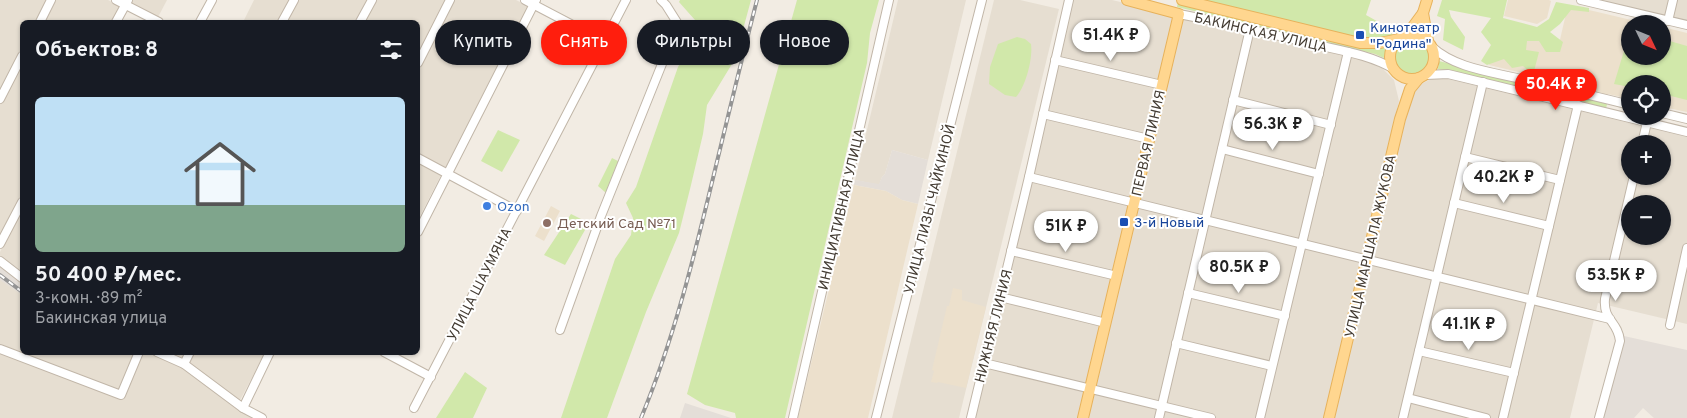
<!DOCTYPE html>
<html lang="ru">
<head>
<meta charset="utf-8">
<style>
	:root { --surface:#171b24; --page:#242831; --text:#f1f3f6; --muted:#9ea1a6; --accent:#ff1e0d }
	body { margin:0; font-family:Overpass,sans-serif; background:var(--page); color:var(--text); height:100vh; display:flex; flex-direction:column; font-size:19px; white-space:nowrap }
	* { box-sizing:border-box; margin:0 }
	p { font-size:16px; color:var(--muted) }
	.icon { flex:none; width:28px; height:28px; fill:none; stroke:currentColor; stroke-width:2; stroke-linecap:round; stroke-linejoin:round }
	.map { position:relative; flex:1; overflow:hidden }
	.panel { position:absolute; left:20px; top:20px; width:400px; height:335px; display:flex; flex-direction:column; background:var(--surface); border-radius:8px; box-shadow:0 1px 4px #0004 }
	.panel>* { flex:none }
	.guide { position:absolute; left:435px; top:20px; width:475px; height:45px; display:flex; gap:10px }
	.needle { width:32px; rotate:133deg }
	.controls { position:absolute; left:1621px; top:15px; display:grid; gap:10px }
	.controls a { display:grid; place-items:center; width:50px; height:50px; border-radius:50%; background:var(--surface); box-shadow:0 1px 4px #0004; font-size:25px }
	.price { position:absolute; translate:-50% -42px; padding:0 11px; border-radius:18px; background:#fff; color:#222; font-size:16px; line-height:32px; filter:drop-shadow(0 1px 2px #0008) }
	.price::after { content:''; position:absolute; left:50%; top:30px; width:15px; height:11px; margin-left:-8px; background:inherit; clip-path:polygon(0 0,100% 0,50% 100%) }
	.price.on { background:var(--accent); color:#fff }
	ul { padding:0; list-style:none }
	li { display:grid; align-content:center; gap:10px; height:265px; padding:0 15px }
	li span { display:grid; place-items:center; height:155px; border-radius:8px; color:#555 }
	li>.icon { margin-inline-start:auto }
	span .icon { width:90px; height:90px; fill:#fffc; stroke-width:1 }
	li b { font-size:21px }
	h2 { display:flex; justify-content:space-between; align-items:center; height:60px; padding:0 15px; font-size:21px }
	.tag { padding:0 18px; border-radius:22px; background:var(--surface); box-shadow:0 1px 4px #0004; font-size:18px; line-height:45px }
	.tag.on { background:var(--accent); color:#fff }
	.map>svg:first-child { display:block }
	.residential { fill:#e6ded1; fill-rule:evenodd }
	.industrial { fill:#e4ded8 }
	.education { fill:#ece0cc }
	.green { fill:#d1e8aa }
	.lines { fill:none; stroke-linecap:round; stroke-linejoin:round }
	.minor-casing { stroke:#c1b6a8; stroke-width:10 }
	.major-casing { stroke:#e7b25c; stroke-width:12 }
	.minor { stroke:#fff; stroke-width:8 }
	.major { stroke:#ffd68f; stroke-width:10 }
	.rail-casing { stroke:#949494; stroke-width:4 }
	.rail { stroke:#fff; stroke-width:2; stroke-dasharray:5.5; stroke-linecap:butt }
	.transit-dot { fill:#1a4fb4; stroke:#fff; stroke-width:2 }
	.shop-dot { fill:#3f7fe0; stroke:#fff; stroke-width:2 }
	.education-dot { fill:#8d6e63; stroke:#fff; stroke-width:2 }
	.labels { text-anchor:middle; stroke-width:4; stroke-linejoin:round; paint-order:stroke }
	.transit-label { font-size:14px; fill:#164399; stroke:#fff; text-anchor:start }
	.street-label { font-size:14px; fill:#443c33; stroke:#fff }
	.shop-label { font-size:14px; fill:#366cbe; stroke:#fff; text-anchor:start }
	.education-label { font-size:14px; fill:#785e54; stroke:#fff; text-anchor:start }
</style>
</head>
<body>
<div class="map">
<svg width="1687" height="418" viewBox="0 0 1687 418">
	<rect width="100%" height="100%" fill="#f2ece3"/>
	<g class="residential">
		<path d="M0,0H47L36,22H22V48L0,91Z"/>
		<path d="M53,0H108L121,7L112,22H41Z"/>
		<path d="M131,0H167L157,19L129,5Z"/>
		<path d="M254,0H290L278,22H243Z"/>
		<path d="M296,0H367L355,22H284Z"/>
		<path d="M373,0H446L418,54V22H362Z"/>
		<path d="M452,0H516L528,6L445,169L418,155V67Z"/>
		<path d="M898,0H966L928,160L892,150L885,174L882,177L879,185L855,180Z"/>
		<path d="M994,0H1020L1059,9L959,418H892Z"/>
		<path d="M1072,0H1112L1367,61L1382,68L1394,80L1399,101L1326,418H974Z"/>
		<path d="M1594,0H1687V22Z"/>
		<path d="M22,58V195L0,238V101Z"/>
		<path d="M1444,78L1687,137V324L1598,303L1570,418H1334L1412,93L1421,84L1431,79ZM1630,144H1662V176H1630ZM1630,204H1662V236H1630Z"/>
		<path d="M418,161L442,173L418,220Z"/>
		<path d="M22,210V276L0,260V252Z"/>
		<path d="M0,271L22,291V352L184,353L180,360L262,418H0Z"/>
		<path d="M193,353H265L239,402L187,363Z"/>
	</g>
	<g class="industrial">
		<path d="M892,150L928,160L918,204L902,200L886,191L854,185L855,180L879,184L882,177L885,174Z"/>
		<path d="M0,265L22,282V295L0,280Z"/>
		<path d="M1624,336L1687,350V418H1654L1643,408L1634,418H1602Z"/>
		<path d="M685,403L731,418H680Z"/>
	</g>
	<g class="education">
		<path d="M1508,0H1549L1551,1L1547,18L1537,24L1504,16Z"/>
		<path d="M1568,5L1648,24H1630V56H1662L1663,27L1687,33V112L1663,107L1662,84H1630V99L1608,94L1607,96L1594,93V90L1489,65L1498,29L1559,44Z"/>
		<path d="M854,185L886,191L902,200L918,204L868,418H798Z"/>
		<path d="M551,206L560,211L544,241L535,236Z"/>
		<path d="M953,288L962,290V300L986,307L966,388L938,382L937,383L931,382L934,371L932,370L947,306H949Z"/>
	</g>
	<g class="green">
		<path d="M680,0H751L735,59L707,105L703,134L691,185L679,233L646,312L607,418H561L615,259L631,235L633,218L626,203L636,187L678,67L689,47L702,36L695,20L679,2Z"/>
		<path d="M797,0H879L870,33L867,63L785,418H736L735,413L705,405L687,394Z"/>
		<path d="M1199,0H1371L1366,15L1391,29L1394,40L1380,43Z"/>
		<path d="M1442,0H1507L1503,18L1537,27L1549,19L1556,2L1589,8V12L1571,10L1560,24L1550,32L1563,42L1560,52H1546L1539,41H1527L1526,50L1539,52L1533,75L1523,66L1512,68L1504,59L1487,65L1481,61L1491,45L1481,32L1491,18L1449,10L1451,17L1465,37L1463,50L1443,40L1445,19L1437,16Z"/>
		<path d="M1178,2L1387,45L1384,58L1375,54L1177,7Z"/>
		<path d="M658,26L669,29L664,52L653,48Z"/>
		<path d="M1630,31V56H1662L1663,39L1687,46V100L1663,94L1662,84H1630V87L1614,84Z"/>
		<path d="M1017,37L1025,39L1031,44C1033,58 1026,86 1016,97L1005,95L989,84L990,67L998,44Z"/>
		<circle cx="1412" cy="57" r="18"/>
		<path d="M1439,61L1607,104L1606,109L1481,78L1438,69Z"/>
		<path d="M498,130L520,140L502,172L481,161Z"/>
		<path d="M612,158L620,162L606,193L598,186Z"/>
		<path d="M571,214L589,223L565,265L544,255Z"/>
		<path d="M465,372L487,388L473,418H436Z"/>
	</g>
	<g class="lines">
		<defs>
			<g id="minor">
				<path d="M116,0L159,22"/>
				<path d="M525,0L605,42"/>
				<path d="M1581,0L1687,25"/>
				<path d="M1179,14C1225,23 1271,34 1317,45C1343,51 1370,55 1394,69"/>
				<path d="M1668,21L1673,0"/>
				<path d="M40,22L51,0"/>
				<path d="M116,22L128,0"/>
				<path d="M200,22L212,0"/>
				<path d="M282,22L294,0"/>
				<path d="M360,22L372,0"/>
				<path d="M1432,47C1456,69 1494,72 1525,80C1560,88 1595,96 1630,105"/>
				<path d="M1055,60L1162,85"/>
				<path d="M418,63L450,0"/>
				<path d="M1426,75L1448,74L1687,132"/>
				<path d="M0,99L22,56"/>
				<path d="M1233,100L1331,125"/>
				<path d="M1662,113L1687,119"/>
				<path d="M1043,114L1149,139"/>
				<path d="M1642,144L1647,122"/>
				<path d="M1222,149L1319,174"/>
				<path d="M1465,157L1560,180"/>
				<path d="M418,158L517,211"/>
				<path d="M1029,177L1610,319"/>
				<path d="M1454,203L1549,226"/>
				<path d="M418,232L536,0"/>
				<path d="M0,244L22,202"/>
				<path d="M1011,251L1117,276"/>
				<path d="M0,261L22,278"/>
				<path d="M1188,293L1285,316"/>
				<path d="M1000,297L1106,323"/>
				<path d="M1670,325L1687,248"/>
				<path d="M560,330L601,216L678,24L666,5L661,0"/>
				<path d="M1176,343L1272,366"/>
				<path d="M0,349L121,395L139,352"/>
				<path d="M1419,351L1514,373"/>
				<path d="M157,352L184,364L243,408L262,418"/>
				<path d="M384,352L431,377"/>
				<path d="M984,363L1211,418"/>
				<path d="M184,364L190,352"/>
				<path d="M1408,398L1486,418"/>
				<path d="M243,408L270,352"/>
				<path d="M414,408L626,0"/>
				<path d="M793,418L889,0"/>
				<path d="M876,418L982,0"/>
				<path d="M971,418L1029,177L1069,0"/>
				<path d="M1159,418L1250,29"/>
				<path d="M1260,418L1348,52"/>
				<path d="M1403,418L1483,82"/>
				<path d="M1503,418L1578,105"/>
				<path d="M1599,418L1620,341C1618,321 1603,321 1605,299L1634,176"/>
			</g>
			<g id="major">
				<path d="M1182,0L1360,43H1380L1399,39"/>
				<path d="M1427,0L1423,13L1428,41"/>
				<circle cx="1412" cy="57" r="22"/>
				<path d="M1406,36L1423,13"/>
				<path d="M1083,418L1178,18L1179,14L1127,0"/>
				<path d="M1329,418L1400,119L1410,89L1419,78"/>
			</g>
		</defs>
		<use href="#minor" class="minor-casing"/>
		<use href="#major" class="major-casing"/>
		<use href="#minor" class="minor"/>
		<use href="#major" class="major"/>
		<defs>
			<g id="rail">
				<path d="M0,275L21,291"/>
				<path d="M641,418C674,339 694,257 714,174C728,116 742,58 757,0"/>
			</g>
		</defs>
		<use href="#rail" class="rail-casing"/>
		<use href="#rail" class="rail"/>
	</g>
	<g class="transit-dot">
		<rect x="1355" y="30" width="10" height="10" rx="2.5"/>
		<rect x="1119" y="217" width="10" height="10" rx="2.5"/>
	</g>
	<circle class="shop-dot" cx="487" cy="206" r="5"/>
	<circle class="education-dot" cx="547" cy="223" r="5"/>
	<g class="labels">
		<g class="transit-label">
			<text x="1370" y="32">Кинотеатр<tspan x="1370" dy="16">"Родина"</tspan></text>
			<text x="1134" y="227">3-й Новый</text>
		</g>
		<g class="street-label">
			<text transform="translate(1261 32) rotate(13)" y="5">БАКИНСКАЯ УЛИЦА</text>
			<text transform="translate(1148 143) rotate(-77)" y="5">ПЕРВАЯ ЛИНИЯ</text>
			<text transform="translate(841 209) rotate(-77)" y="5">ИНИЦИАТИВНАЯ УЛИЦА</text>
			<text transform="translate(929 209) rotate(-76)" y="5">УЛИЦА ЛИЗЫ ЧАЙКИНОЙ</text>
			<text transform="translate(1370 246) rotate(-77)" y="5">УЛИЦА МАРШАЛА ЖУКОВА</text>
			<text transform="translate(479 284) rotate(-63)" y="5">УЛИЦА ШАУМЯНА</text>
			<text transform="translate(993 326) rotate(-76)" y="5">НИЖНЯЯ ЛИНИЯ</text>
		</g>
		<g class="shop-label">
			<text x="497" y="211">Ozon</text>
		</g>
		<g class="education-label">
			<text x="557" y="228">Детский Сад №71</text>
		</g>
	</g>
</svg>
<div class="controls">
<a><svg class="needle" viewBox="-14 -14 28 28"><path d="M0-13l5 13h-10z" fill="#e53935"/><path d="M0 13l5-13h-10z" fill="#9ea1a6"/></svg></a>
<a><svg class="icon" aria-label="locate" viewBox="0 0 24 24"><circle cx="12" cy="12" r="6"/><path d="M12 2v4M12 18v4M2 12h4M18 12h4"/></svg></a>
<a>+</a>
<a>−</a>
</div>
<b class="price" style="left:1111px;top:62px">51.4K ₽</b>
<b class="price on" style="left:1556px;top:111px">50.4K ₽</b>
<b class="price" style="left:1273px;top:151px">56.3K ₽</b>
<b class="price" style="left:1504px;top:204px">40.2K ₽</b>
<b class="price" style="left:1066px;top:253px">51K ₽</b>
<b class="price" style="left:1239px;top:294px">80.5K ₽</b>
<b class="price" style="left:1616px;top:302px">53.5K ₽</b>
<b class="price" style="left:1469px;top:351px">41.1K ₽</b>
<div class="guide">
<a class="tag">Купить</a>
<a class="tag on">Снять</a>
<a class="tag">Фильтры</a>
<a class="tag">Новое</a>
</div>
<section class="panel">
<h2>Объектов: 8<svg class="icon" aria-label="filters" viewBox="0 0 24 24"><path d="M4 7h16M4 17h16"/><circle cx="9" cy="7" r="2"/><circle cx="15" cy="17" r="2"/></svg></h2>
<ul>
<li><span style="background:linear-gradient(#bfe0f5 70%,#7fa58c 0)"><svg class="icon" aria-label="home" viewBox="0 0 24 24"><path d="M3 11l9-7 9 7M6 9v11h12V9"/></svg></span><div><b>50 400 ₽/мес.</b><p>3-комн. · 89 m²</p><p>Бакинская улица</p></div></li>
</ul>
</section>
</div>
</body>
</html>
